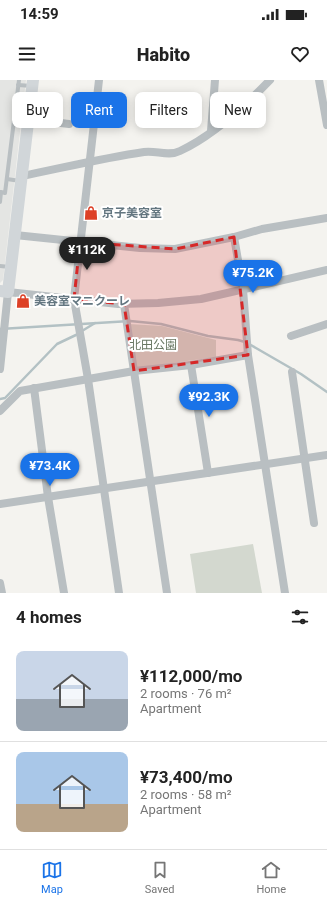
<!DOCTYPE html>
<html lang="en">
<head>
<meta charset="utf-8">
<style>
	:root { --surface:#fff; --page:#f6f6f6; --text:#222; --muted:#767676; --line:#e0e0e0; --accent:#1a73e8 }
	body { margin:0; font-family:Roboto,"Noto Sans JP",sans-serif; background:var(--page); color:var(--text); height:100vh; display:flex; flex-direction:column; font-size:15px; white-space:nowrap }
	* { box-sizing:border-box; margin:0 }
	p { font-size:13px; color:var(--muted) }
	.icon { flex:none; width:22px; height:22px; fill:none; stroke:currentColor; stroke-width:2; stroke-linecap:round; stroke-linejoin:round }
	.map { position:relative; height:513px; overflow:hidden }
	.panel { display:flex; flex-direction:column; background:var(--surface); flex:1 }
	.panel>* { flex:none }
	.guide { position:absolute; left:12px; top:12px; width:303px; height:36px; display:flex; gap:8px }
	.price { position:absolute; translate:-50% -34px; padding:0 9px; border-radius:14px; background:var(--accent); color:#fff; font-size:13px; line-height:26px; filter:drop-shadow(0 1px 2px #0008) }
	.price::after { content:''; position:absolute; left:50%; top:24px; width:12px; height:9px; margin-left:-6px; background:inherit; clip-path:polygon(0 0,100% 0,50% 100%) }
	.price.active { background:#222; color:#fff }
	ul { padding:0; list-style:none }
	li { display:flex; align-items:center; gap:12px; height:100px; padding:0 16px }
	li+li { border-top:1px solid var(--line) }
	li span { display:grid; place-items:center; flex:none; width:112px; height:80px; border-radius:8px; color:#555 }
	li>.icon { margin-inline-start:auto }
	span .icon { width:48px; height:48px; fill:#fffc; stroke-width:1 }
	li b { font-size:17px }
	h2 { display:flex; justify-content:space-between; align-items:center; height:48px; padding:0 16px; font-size:17px }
	.tag { padding:0 14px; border-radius:8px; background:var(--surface); box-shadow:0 2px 10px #0003; font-size:14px; line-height:36px }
	.tag.active { background:var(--accent); color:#fff }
	.status { display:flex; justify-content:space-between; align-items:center; height:28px; padding:0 20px; background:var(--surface); direction:ltr }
	.status svg { height:11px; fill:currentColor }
	header { display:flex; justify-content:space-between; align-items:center; height:52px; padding:0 16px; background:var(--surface); font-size:18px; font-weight:800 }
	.dock { display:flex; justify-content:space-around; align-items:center; height:56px; border-top:1px solid var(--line); background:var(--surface); font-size:11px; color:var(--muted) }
	.dock a { display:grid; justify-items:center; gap:2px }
	.dock .active { color:var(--accent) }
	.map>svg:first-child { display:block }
	.built { fill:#e4e5e3 }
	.green { fill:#d3d8cf }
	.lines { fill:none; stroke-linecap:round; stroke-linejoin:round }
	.stream { stroke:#b3c1c4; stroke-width:2.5 }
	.lane { stroke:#b9bfc2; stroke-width:4 }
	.street { stroke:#b9bfc2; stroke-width:8 }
	.secondary { stroke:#d1d6d9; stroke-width:12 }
	.marked { fill:#d62828; fill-opacity:0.2; stroke:#d62828; stroke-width:3; stroke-dasharray:8 5; stroke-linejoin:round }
	.labels { text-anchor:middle; stroke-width:4; stroke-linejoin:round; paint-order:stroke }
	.poi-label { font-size:12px; font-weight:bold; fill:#637680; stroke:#fff; text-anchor:start }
	.park-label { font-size:12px; fill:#687762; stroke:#fff }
</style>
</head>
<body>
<div class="status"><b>14:59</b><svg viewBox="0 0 49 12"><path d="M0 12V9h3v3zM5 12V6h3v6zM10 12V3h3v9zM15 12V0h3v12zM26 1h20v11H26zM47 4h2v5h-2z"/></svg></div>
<header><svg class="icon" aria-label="menu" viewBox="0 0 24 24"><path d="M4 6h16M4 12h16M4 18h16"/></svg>Habito<svg class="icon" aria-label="heart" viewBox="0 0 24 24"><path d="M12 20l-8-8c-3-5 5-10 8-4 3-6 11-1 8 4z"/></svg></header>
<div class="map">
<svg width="327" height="513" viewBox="0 0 327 513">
	<rect width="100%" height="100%" fill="#f4f3ef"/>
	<path class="built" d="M0,0H26L3,200L0,203Z"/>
	<g class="green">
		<path d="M129,244L162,246L216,260V277L136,288Z"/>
		<path d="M253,464L262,513H196L190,474Z"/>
	</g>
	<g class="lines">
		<g class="stream">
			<path d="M0,249L130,241L161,244L208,256L238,260L245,262"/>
			<path d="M82,251L95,243"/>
			<path d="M249,264L301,294L327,312"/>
			<path d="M0,319L5,318L57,264L78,254"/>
		</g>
		<g class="lane">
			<path d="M18,5L32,6"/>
			<path d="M7,99L20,101"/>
			<path d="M0,112L5,113L19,0"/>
			<path d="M0,122L1,112"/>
			<path d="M0,186L10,187"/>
		</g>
		<g class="street">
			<path d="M99,0L74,219L88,299L119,513"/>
			<path d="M319,0L327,45"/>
			<path d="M28,39L69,44"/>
			<path d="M211,51L215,0"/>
			<path d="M22,96C62,88 103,78 144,72C156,70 168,77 180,71C212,56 246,25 270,0"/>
			<path d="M15,155L140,168L175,169L234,157L262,149L327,138"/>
			<path d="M234,157L243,209L248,275"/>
			<path d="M124,224L167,513"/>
			<path d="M291,256L327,244"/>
			<path d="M191,285L208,393"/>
			<path d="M0,289L8,212L118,224L158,223L201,219L327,190"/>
			<path d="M292,292L314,443"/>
			<path d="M34,308L48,417L64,513"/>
			<path d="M0,331L20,311L134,291L191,285L248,275L285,513"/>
			<path d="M0,424L327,375"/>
			<path d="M0,503L2,513"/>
		</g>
		<path class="secondary" d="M0,211L8,212L33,0"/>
	</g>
	<path class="marked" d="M234,157L248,275L134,291L124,224L74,219L80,162L175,169Z"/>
	<defs>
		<symbol id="shop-bare" viewBox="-9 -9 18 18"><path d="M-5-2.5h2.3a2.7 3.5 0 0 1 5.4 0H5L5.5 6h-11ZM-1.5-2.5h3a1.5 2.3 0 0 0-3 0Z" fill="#dd4026" stroke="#fff" stroke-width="2.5" paint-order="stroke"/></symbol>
	</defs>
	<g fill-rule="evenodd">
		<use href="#shop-bare" x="81" y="123" width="20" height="20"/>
		<use href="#shop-bare" x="13" y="211" width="20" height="20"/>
	</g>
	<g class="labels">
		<g class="poi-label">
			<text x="102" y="137">京子美容室</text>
			<text x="34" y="225">美容室マニクーレ</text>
		</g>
		<g class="park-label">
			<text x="153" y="269">北田公園</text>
		</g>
	</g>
</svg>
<b class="price active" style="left:87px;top:191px">¥112K</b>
<b class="price" style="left:253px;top:214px">¥75.2K</b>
<b class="price" style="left:209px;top:338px">¥92.3K</b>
<b class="price" style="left:50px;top:407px">¥73.4K</b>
<div class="guide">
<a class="tag">Buy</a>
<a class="tag active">Rent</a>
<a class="tag">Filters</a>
<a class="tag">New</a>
</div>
</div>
<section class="panel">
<h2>4 homes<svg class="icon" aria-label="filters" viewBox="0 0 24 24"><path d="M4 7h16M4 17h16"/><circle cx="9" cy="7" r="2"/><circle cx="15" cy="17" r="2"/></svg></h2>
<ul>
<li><span style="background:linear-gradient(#c9d6e8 60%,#9aa5b1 0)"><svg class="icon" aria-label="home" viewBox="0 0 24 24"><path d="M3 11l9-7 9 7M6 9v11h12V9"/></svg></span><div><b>¥112,000/mo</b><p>2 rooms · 76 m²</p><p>Apartment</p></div></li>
<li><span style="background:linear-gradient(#a9c7e8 65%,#b9a48a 0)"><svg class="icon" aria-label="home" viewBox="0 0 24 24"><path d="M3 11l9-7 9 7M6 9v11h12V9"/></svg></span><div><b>¥73,400/mo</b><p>2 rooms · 58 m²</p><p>Apartment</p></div></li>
</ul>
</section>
<nav class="dock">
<a class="active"><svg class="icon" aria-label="map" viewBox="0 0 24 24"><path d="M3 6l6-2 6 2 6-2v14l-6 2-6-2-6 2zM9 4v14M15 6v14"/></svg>Map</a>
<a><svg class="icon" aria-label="saved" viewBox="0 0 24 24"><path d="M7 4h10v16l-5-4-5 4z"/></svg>Saved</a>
<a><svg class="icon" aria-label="home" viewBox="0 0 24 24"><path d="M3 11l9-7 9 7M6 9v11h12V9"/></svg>Home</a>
</nav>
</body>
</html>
